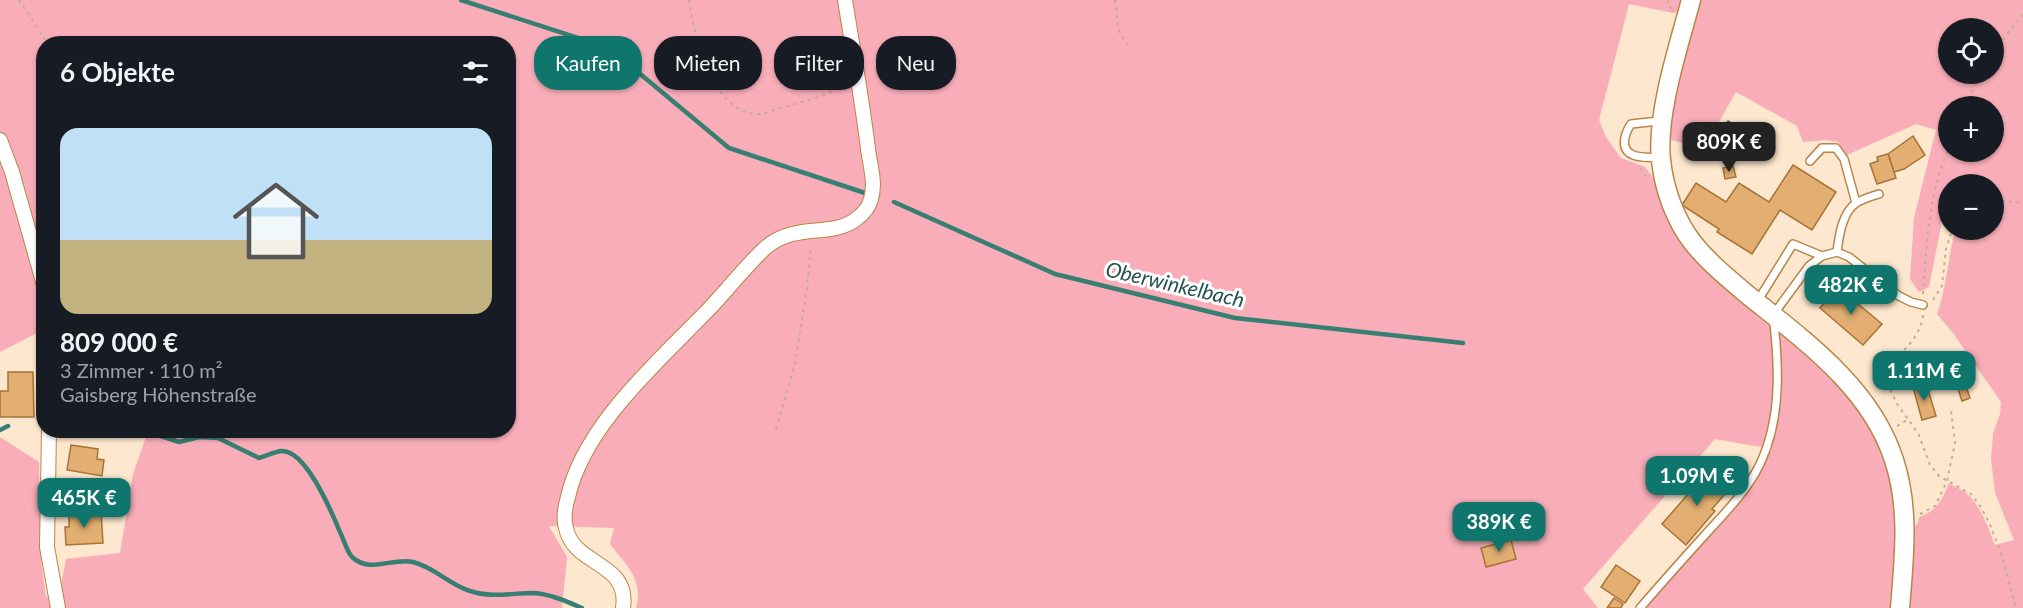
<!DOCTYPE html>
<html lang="de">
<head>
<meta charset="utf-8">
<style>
	:root { --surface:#171b24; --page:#242831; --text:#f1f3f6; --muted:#9ea1a6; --line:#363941; --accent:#0f766e }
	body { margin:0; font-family:Lato,sans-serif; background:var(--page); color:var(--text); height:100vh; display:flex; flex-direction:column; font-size:22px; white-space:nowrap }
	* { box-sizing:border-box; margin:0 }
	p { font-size:20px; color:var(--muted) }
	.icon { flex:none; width:33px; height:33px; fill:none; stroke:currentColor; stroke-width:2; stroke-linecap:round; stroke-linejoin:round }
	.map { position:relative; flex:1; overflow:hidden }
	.drawer { position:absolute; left:36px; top:36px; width:480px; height:402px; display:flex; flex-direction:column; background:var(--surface); border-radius:24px; box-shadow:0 2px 4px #0004 }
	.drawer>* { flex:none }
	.guide { position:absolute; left:534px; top:36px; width:570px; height:54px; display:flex; gap:12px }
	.fabs { position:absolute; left:1938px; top:18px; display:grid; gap:12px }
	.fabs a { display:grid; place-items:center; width:66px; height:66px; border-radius:50%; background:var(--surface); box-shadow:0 2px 4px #0004; font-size:30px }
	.price { position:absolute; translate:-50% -51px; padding:0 14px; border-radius:12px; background:var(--accent); color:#fff; font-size:20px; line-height:39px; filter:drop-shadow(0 2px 3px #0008) }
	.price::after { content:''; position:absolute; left:50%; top:36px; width:18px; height:14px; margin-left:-9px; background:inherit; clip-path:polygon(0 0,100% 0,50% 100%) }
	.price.active { background:#222; color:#fff }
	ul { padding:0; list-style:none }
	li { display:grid; align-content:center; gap:12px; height:318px; padding:0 24px }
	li+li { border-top:2px solid var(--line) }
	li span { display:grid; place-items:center; height:186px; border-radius:18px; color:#555 }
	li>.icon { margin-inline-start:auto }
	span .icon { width:108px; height:108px; fill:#fffc; stroke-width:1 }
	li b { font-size:26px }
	h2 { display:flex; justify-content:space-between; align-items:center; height:72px; padding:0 24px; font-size:26px }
	.chip { padding:0 21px; border-radius:24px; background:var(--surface); box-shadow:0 2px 4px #0004; font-size:21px; line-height:54px }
	.chip.active { background:var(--accent); color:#fff }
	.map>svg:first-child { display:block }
	.green { fill:#f8adb8; fill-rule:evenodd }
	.water { fill:#31a29b; stroke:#377f72; stroke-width:1.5 }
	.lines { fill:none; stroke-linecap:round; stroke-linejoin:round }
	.stream { stroke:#377f72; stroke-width:4.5 }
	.building { fill:#e3ae71; stroke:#a77435; stroke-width:1.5 }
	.service-casing { stroke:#ba8647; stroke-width:10 }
	.minor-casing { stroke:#ba8647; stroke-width:16 }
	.secondary-casing { stroke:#ba8647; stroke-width:21 }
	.path { stroke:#c4ae95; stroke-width:2; stroke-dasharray:3 4.5; stroke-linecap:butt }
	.service { stroke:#fff; stroke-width:7 }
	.minor { stroke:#fff; stroke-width:14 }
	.secondary { stroke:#fff; stroke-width:18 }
	.labels { text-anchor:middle; stroke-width:6; stroke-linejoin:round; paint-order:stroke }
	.water-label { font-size:21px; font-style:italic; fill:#245350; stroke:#fff }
</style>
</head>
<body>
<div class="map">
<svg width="2023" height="608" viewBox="0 0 2023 608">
	<rect width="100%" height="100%" fill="#fde7ce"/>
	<g class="green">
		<path d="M0,0H1685L1682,11L1673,13L1629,4L1599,120L1606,137L1621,158L1645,167L1751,306L1836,380L1867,417L1882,448L1897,505L1894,608H1645L1731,512L1758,477L1772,449L1715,439L1583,589L1598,608H636C644,580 626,565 610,544L614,528L549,526L567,557L562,608H0V437L39,462L41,561L46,597L59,596L66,559L120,553L133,474L146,437L153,431L508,430V44H44L43,226L22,228L38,288L43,330L0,352Z"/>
		<path d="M1699,0H2023V608H1905L1911,530L1918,523L1919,517C1937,511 1942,500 1949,483C1955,487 1961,489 1966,493C1981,505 1988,528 1995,545L2014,540L1995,493L1991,459L1993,433L2000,414L2001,402L1953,333L1937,314C1947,286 1948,258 1955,230H1994V184H1948V207L1942,221L1929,287L1919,292L1910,279L1914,218L1936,130L1916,124L1847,155L1838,142L1826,140L1803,142L1797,126L1736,92L1703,150L1669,139L1673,104ZM1948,28H1994V74H1948ZM1948,106H1994V152H1948Z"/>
	</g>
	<path class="water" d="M1728,121L1751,135L1744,146L1721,133Z"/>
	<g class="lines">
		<g class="stream">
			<path d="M461,0L609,48L729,148L868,194"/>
			<path d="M894,202L1055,274L1235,318L1463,343"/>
			<path d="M0,430L8,426"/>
			<path d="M143,430L179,442L199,437L218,438L259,458C266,456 274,452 281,451C306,449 332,513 340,532C344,540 347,552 352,557C370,574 393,557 413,562C434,567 450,585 470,591C492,598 512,593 534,593C550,594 568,602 582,608"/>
		</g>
	</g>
	<g class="building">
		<path d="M1913,136L1925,155L1904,169L1894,172L1888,154Z"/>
		<path d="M1888,154L1896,178L1877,184L1870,164L1878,161L1877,157Z"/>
		<path d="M1793,165L1836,192L1812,230L1780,210L1752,254L1717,232L1719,229L1682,205L1696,183L1726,202L1739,183L1769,202Z"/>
		<path d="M1733,166L1736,177L1725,179L1723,168Z"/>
		<path d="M1838,287L1882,324L1863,345L1820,308Z"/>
		<path d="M8,372H33L34,417H0V391H8Z"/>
		<path d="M1926,383L1936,416L1922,420L1913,387Z"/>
		<path d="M1966,386L1970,398L1962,401L1958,389Z"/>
		<path d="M71,445L98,449L97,459L104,460L102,476L67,470Z"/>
		<path d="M1710,469L1731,487L1712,509L1715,511L1686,545L1662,524Z"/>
		<path d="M101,512L103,543L66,545L65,527H69V514Z"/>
		<path d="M1511,540L1516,559L1486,567L1481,548Z"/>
		<path d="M1616,565L1640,581L1625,603L1601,587Z"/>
		<path d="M1614,598L1623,604L1621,608H1607Z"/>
	</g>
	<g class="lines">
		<defs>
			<g id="service">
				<path d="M1659,158C1651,157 1639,158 1633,155C1619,149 1625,133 1631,124L1659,121"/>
				<path d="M1810,161L1822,148H1836L1844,159L1856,203"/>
				<path d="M1837,252C1839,236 1842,213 1856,203C1863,199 1872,196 1879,194"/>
				<path d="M1757,302L1793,244L1822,256"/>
				<path d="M1640,608C1661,584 1682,560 1704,536C1724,514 1747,491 1760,464C1782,418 1779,363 1773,315L1809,266L1822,256L1837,252L1849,257L1899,296L1911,302L1923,305"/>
			</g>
			<g id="minor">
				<path d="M0,140L12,172L44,285"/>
				<path d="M49,430L47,547L58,608"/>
				<path d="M623,608C630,561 574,567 566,528C563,518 565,507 568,497C584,425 659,361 709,309C728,289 745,267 765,248C795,222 829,238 855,220C862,215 869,208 871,199C876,183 870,165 868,149C862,99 853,50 845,0"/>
			</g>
			<path id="secondary" d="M1691,0C1679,45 1656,114 1661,160C1664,189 1675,220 1693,243C1709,263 1730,280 1749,296C1805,341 1871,388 1894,460C1910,508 1904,559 1900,608"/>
		</defs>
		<use href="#service" class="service-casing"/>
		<use href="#minor" class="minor-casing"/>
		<use href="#secondary" class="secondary-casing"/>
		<g class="path">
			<path d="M19,0L48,44"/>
			<path d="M689,0C694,37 713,117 761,114L822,96L845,86"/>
			<path d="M1115,0L1119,32L1131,49"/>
			<path d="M1668,0L1669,7L1673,9"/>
			<path d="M1994,52L2017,21L2023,15"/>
			<path d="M1965,106L1981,74"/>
			<path d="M1640,168L1647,178"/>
			<path d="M1994,200L2023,203"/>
			<path d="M1923,294C1927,240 1928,200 1948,149"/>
			<path d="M1933,300L1942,286L1946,249L1952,230"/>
			<path d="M1923,315C1920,342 1897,353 1883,374L1897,404L1918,433L1930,465L1939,476L1971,494L1980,506L1989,522L2002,556L2016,608"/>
			<path d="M1897,426L1907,420"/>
			<path d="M776,429L795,364L807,287L811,244"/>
			<path d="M1920,514L1935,506L1947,481L1955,443L1951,410"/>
		</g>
		<use href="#service" class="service"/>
		<use href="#minor" class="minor"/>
		<use href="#secondary" class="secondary"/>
	</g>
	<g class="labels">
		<g class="water-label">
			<text transform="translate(1175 285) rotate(13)" y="7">Oberwinkelbach</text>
		</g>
	</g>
</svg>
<div class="fabs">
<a><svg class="icon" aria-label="locate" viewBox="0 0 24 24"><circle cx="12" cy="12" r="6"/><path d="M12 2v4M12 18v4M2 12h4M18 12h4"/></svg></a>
<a>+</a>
<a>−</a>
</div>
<b class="price active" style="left:1729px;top:173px">809K €</b>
<b class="price" style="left:1851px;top:316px">482K €</b>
<b class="price" style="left:1924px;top:402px">1.11M €</b>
<b class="price" style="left:1697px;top:507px">1.09M €</b>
<b class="price" style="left:84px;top:529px">465K €</b>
<b class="price" style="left:1499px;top:553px">389K €</b>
<div class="guide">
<a class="chip active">Kaufen</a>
<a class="chip">Mieten</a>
<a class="chip">Filter</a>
<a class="chip">Neu</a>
</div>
<section class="drawer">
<h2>6 Objekte<svg class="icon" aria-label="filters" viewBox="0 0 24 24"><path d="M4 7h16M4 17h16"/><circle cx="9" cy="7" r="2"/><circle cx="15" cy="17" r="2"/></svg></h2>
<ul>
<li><span style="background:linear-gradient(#bfe0f5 60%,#c2b280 0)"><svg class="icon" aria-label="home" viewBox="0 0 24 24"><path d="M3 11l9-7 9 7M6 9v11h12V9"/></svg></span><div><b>809 000 €</b><p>3 Zimmer · 110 m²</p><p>Gaisberg Höhenstraße</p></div></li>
</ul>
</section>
</div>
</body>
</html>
